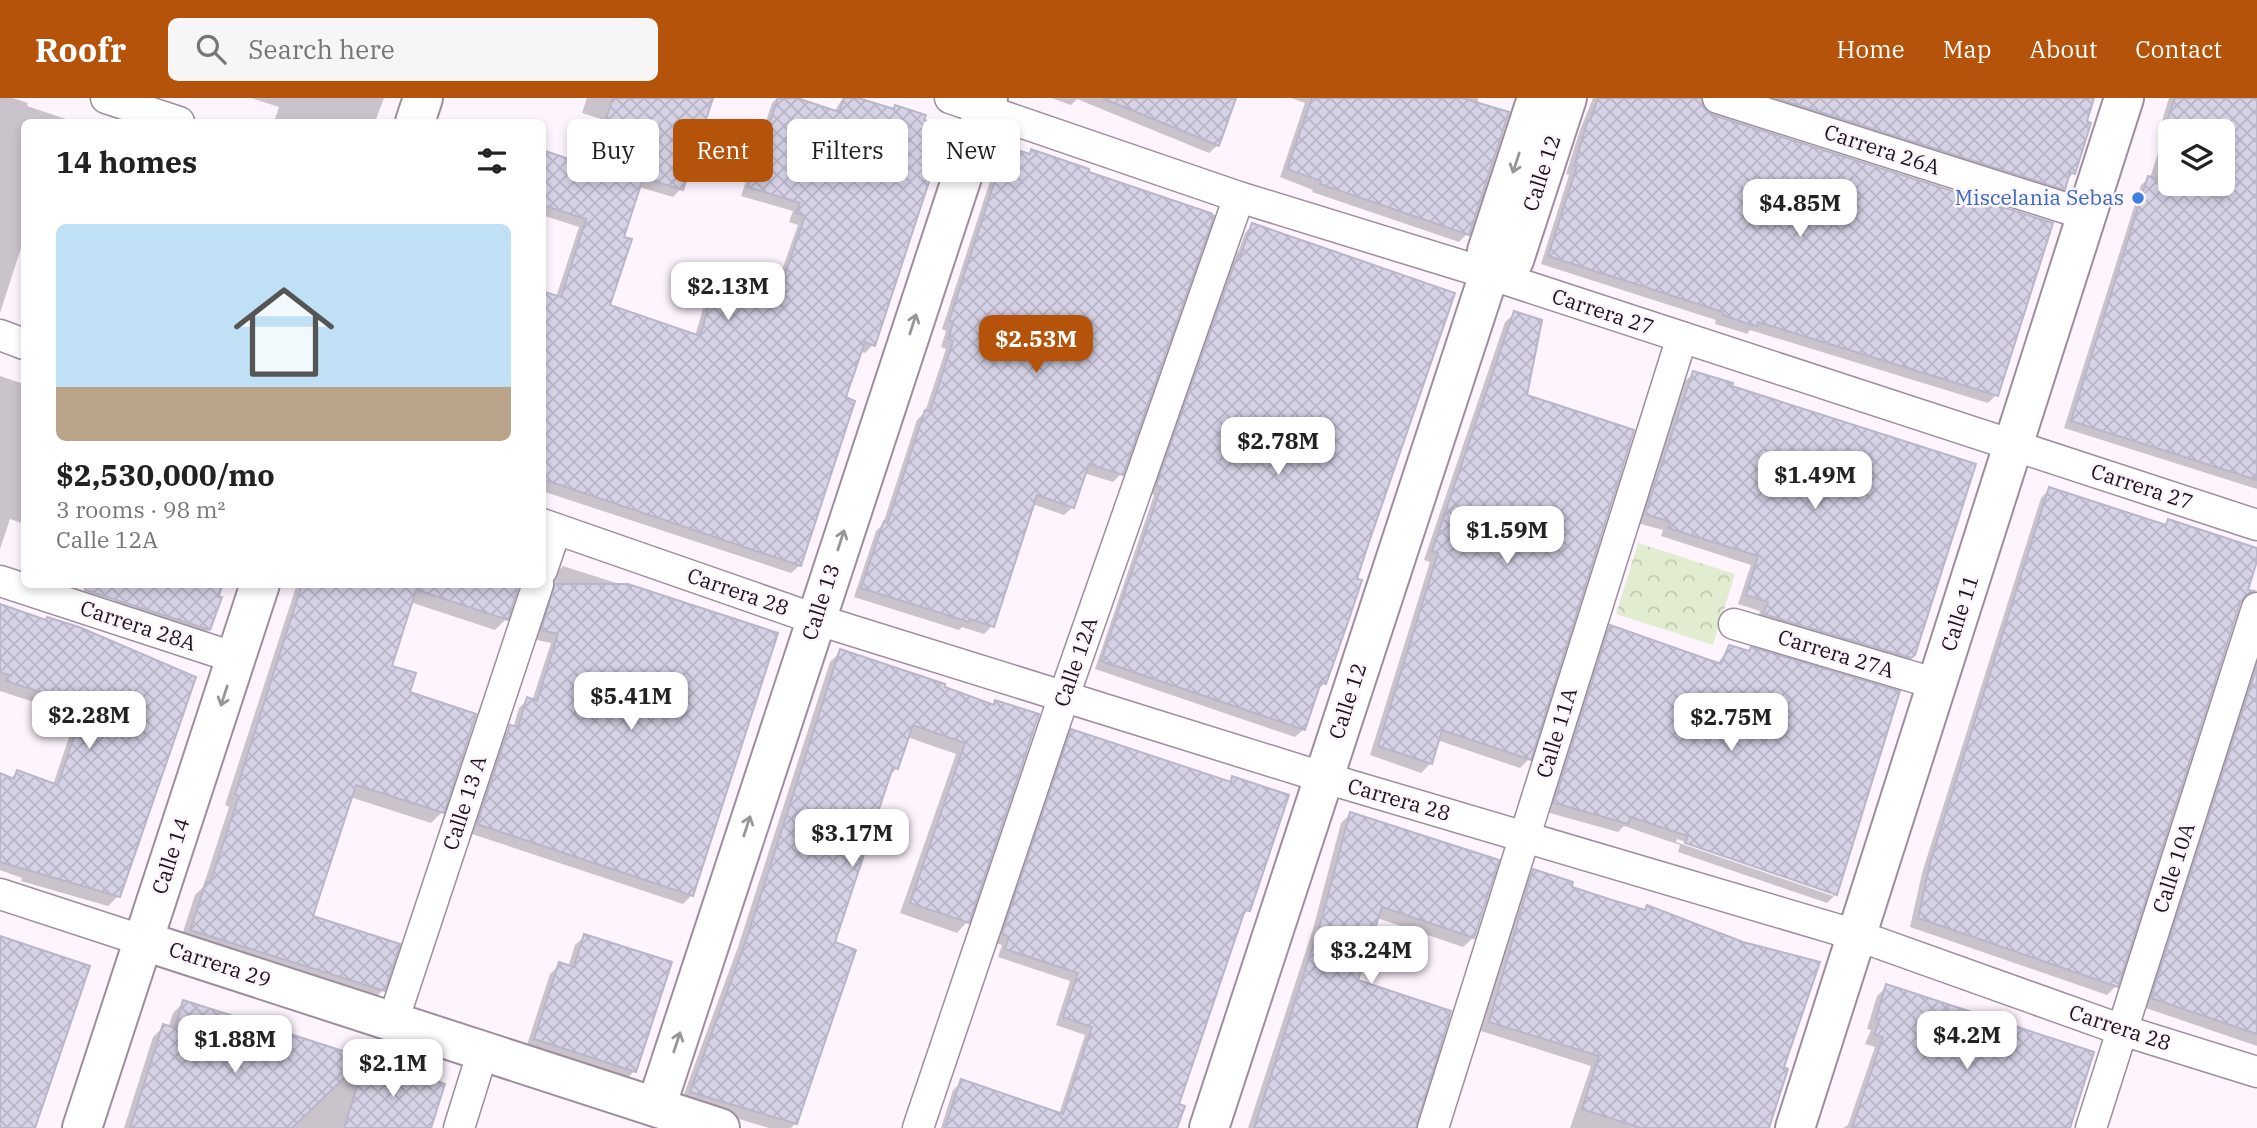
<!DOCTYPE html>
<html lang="en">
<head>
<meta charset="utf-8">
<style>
	:root { --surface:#fff; --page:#f6f6f6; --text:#222; --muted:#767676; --accent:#b45309 }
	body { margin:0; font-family:"IBM Plex Serif",serif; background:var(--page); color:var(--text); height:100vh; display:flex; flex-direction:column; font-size:26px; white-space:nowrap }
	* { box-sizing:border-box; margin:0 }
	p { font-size:23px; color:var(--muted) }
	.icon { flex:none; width:38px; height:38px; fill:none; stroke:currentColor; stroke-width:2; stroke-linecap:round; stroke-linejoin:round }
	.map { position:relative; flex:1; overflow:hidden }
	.panel { position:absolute; left:21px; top:21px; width:525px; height:469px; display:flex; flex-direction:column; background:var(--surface); border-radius:10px; box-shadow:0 4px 10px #0003 }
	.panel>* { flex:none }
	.banner { position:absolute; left:567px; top:21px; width:665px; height:63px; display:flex; gap:14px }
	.controls { position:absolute; left:2158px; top:21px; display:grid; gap:14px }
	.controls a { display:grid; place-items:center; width:77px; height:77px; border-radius:10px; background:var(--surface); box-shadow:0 4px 10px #0003; font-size:35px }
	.price { position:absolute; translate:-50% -60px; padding:0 16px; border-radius:14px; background:#fff; color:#222; font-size:23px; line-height:46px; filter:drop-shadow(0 2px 4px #0008) }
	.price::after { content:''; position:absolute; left:50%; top:42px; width:21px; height:16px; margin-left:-10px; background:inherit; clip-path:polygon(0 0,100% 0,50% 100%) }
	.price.current { background:var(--accent); color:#fff }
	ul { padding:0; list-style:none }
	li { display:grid; align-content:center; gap:14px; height:371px; padding:0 35px }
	li span { display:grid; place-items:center; height:217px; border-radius:10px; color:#555 }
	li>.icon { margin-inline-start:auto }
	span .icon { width:126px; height:126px; fill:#fffc; stroke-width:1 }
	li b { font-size:30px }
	h2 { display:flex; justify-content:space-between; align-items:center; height:84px; padding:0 35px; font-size:30px }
	.pill { padding:0 24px; border-radius:10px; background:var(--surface); box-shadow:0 4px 10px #0003; font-size:24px; line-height:63px }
	.pill.current { background:var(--accent); color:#fff }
	header { display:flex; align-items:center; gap:42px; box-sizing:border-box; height:98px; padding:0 35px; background:var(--accent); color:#fff }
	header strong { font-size:33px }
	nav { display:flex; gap:38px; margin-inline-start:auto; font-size:24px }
	.search { width:490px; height:63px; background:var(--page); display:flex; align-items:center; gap:18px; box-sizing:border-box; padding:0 24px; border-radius:10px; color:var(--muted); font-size:26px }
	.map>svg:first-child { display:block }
	.park { fill:url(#park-crowns) }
	.shadow { fill:#0003; fill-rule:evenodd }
	.building { fill:url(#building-cross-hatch); stroke:#bab6ca; stroke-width:2 }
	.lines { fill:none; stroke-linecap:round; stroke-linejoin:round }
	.minor-casing { stroke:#9d8e9d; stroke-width:33 }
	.tertiary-casing { stroke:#9d8e9d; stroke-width:42 }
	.minor { stroke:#fff; stroke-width:30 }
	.tertiary { stroke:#fff; stroke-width:38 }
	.oneway { stroke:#989698 }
	.shop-dot { fill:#3f7fe0; stroke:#fef4fe; stroke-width:2.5 }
	.labels { text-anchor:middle; stroke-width:5; stroke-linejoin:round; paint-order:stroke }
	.street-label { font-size:21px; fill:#1b151a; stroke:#fef4fe }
	.shop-label { font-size:21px; fill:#366cbe; stroke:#fef4fe; text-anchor:end }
</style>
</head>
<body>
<header>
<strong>Roofr</strong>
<div class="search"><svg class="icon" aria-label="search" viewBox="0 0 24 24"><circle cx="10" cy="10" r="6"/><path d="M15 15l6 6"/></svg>Search here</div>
<nav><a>Home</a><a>Map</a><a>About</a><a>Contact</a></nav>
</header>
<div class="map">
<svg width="2257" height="1030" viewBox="0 0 2257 1030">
	<defs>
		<pattern id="park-crowns" width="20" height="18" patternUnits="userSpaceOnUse" patternTransform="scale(1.75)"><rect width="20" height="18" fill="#e2ecd1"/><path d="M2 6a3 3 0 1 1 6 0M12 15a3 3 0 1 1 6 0" fill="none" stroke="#c1cab3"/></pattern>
		<pattern id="building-cross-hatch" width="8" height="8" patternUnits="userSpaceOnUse" patternTransform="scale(1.75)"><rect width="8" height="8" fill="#d7d3e7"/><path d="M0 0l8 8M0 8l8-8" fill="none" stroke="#b8b4c6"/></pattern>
	</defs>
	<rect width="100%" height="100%" fill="#fef4fe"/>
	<path class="park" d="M1638,445L1735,476L1713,547L1616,516Z"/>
	<g class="shadow">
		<path d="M0,0H13L28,5L27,8L75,24H24V141L0,215Z"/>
		<path d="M251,0H384L375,24H274L279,9Z"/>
		<path d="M587,0H711L681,91L673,99L639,89L622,140L607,208L695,238L708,194L717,186L771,203L798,127L789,124L793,113L741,98L772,5L777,0H792L834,14L843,0H853L892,13L896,9L873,247L865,255L860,253L844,301L800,467L791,475L542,393V194L556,199L579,129L542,117V54L586,68L601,21L582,15Z"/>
		<path d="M1051,0H1234L1218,47L1209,55L1077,1L1071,7Z"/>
		<path d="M1291,0H1478L1467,136L1459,144L1312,94L1313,92L1280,79L1305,5Z"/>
		<path d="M1593,0H1700L1703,12L1996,297L1988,305L1750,232L1747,236L1742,234L1715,226L1716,222L1541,166L1569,77L1566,76L1580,32Z"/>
		<path d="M1742,0H2092L2073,75L2055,99Z"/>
		<path d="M2169,0H2257V391L2064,330L2141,87L2150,80L2165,34L2159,33ZM2170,33H2222V86H2170Z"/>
		<path d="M1011,52L1028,57L1032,53L1121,376L1113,384L1084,375L1073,409L1064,417L1032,406L992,528L984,536L962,529L959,532L854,499L876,433L883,426L917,322L925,314L946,251L941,249L946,233L942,231L991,80Z"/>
		<path d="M1252,127L1325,585L1316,593L1303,632L1295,639L1095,571L1154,397L1150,395L1231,165L1236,160L1245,135Z"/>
		<path d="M1515,215L1525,298L1529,661L1520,670L1437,642L1430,666L1421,675L1370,657L1430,464L1424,462L1505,224Z"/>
		<path d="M1694,275L1730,290L1914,556L1904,565L1756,525L1760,513L1738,506L1751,467L1661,438L1663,432L1637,425L1685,283Z"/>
		<path d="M0,278L24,286V426L10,421L0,451Z"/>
		<path d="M2050,391L2164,428L2168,423L2116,888L2107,897L1910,829L1922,775L2041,400Z"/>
		<path d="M563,468L776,536L692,797L683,806L469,735L501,638L513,630L519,610L528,601L532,603L551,545L533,541L554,477Z"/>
		<path d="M120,486H224L209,531L199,541L111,513Z"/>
		<path d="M297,486H517L506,521L495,532L410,504L390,569L408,595L442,714L431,725L350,699L311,819L383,892L372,903L180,843L195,797L203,789L229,709L225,707Z"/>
		<path d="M0,511L78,530L118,798L108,808L21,783L22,780L0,772V677L10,681L17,674L53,687L76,618L0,593Z"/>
		<path d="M1610,529L1717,566L1730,549L1836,796L1827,805L1678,754L1680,747L1624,728L1618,734L1546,714L1601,538ZM1677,741L1833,794V798L1676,744Z"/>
		<path d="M841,553L991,608L996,604L967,824L957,835L900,815L956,656L907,639L897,670L888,679L833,845L796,1025L791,1030H769L681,1004L738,849L830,564Z"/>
		<path d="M2257,560V948L2143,909Z"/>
		<path d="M1072,633L1228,685L1233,680L1248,812L1241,820L1177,1007L1176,1030H941L953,992L962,984L1059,1016L1085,937L1056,927L1070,883L998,859L1002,847L995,845L1064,641Z"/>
		<path d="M1350,716L1473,840L1463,849L1377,820L1356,883L1414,1030H1248L1313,831L1341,725Z"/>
		<path d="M1533,773L1570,790L1643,814L1647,809L1763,1030H1570L1591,968L1481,933L1524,782Z"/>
		<path d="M585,838L635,973L625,982L526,950L550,876L560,866L568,869L575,847Z"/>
		<path d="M1887,888L2067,1030H1843L1848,1027L1875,949L1865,946L1871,932L1867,931L1877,898Z"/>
		<path d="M184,904L443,987L429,1030H124L153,939L164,928L168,930L173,915Z"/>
	</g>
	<g class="building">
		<path d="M613,0H713L683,92L643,80L624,139L632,141L610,207L700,238L716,184L776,203L805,118L796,115L800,105L748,89L778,0H797L839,14L844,0H858L894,11L895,7L926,17L924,22L947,29L875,248L865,244L846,299L855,303L801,468L542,381V193L561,199L586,121L542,107V52L590,68Z"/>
		<path d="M1102,0H1236L1219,48Z"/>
		<path d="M1312,0H1462L1509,14L1469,137L1320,86L1321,83L1287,71Z"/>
		<path d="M1598,0H1701L1705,11L1713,17L2053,125L1998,298L1758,224L1757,228L1751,227L1723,217V214L1548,158L1577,68H1574L1588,22L1590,23Z"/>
		<path d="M1776,0H2094L2087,23L2091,25L2075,76L2070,74L2065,92Z"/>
		<path d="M2175,0H2257V382L2071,323L2148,78L2222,101V33H2169L2171,27L2166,26Z"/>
		<path d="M1011,50L1030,56L1031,51L1089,71V74L1211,115L1214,118L1123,377L1089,366L1074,410L1037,397L994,529L970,521L969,524L861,490L884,423L888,424L925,312L930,314L953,243L948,241L953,225L949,223L999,70L1003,71Z"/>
		<path d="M1252,125L1455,195L1368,447L1357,481L1362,482L1349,521L1326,586L1321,584L1305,632L1101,563L1161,389L1156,388L1238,156L1240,159Z"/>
		<path d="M1514,213L1542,222L1527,297L1634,332L1531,662L1442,632L1432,666L1378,648L1438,455L1432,453Z"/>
		<path d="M1693,273L1733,285L1732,288L1976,366L1915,557L1911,560L1763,516L1768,504L1746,497L1758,458L1668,430L1670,424L1645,416Z"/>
		<path d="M2049,389L2166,427L2168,421L2257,450V463L2248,492L2254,493L2246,497L2240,505L2118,889L1918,820L1930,765Z"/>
		<path d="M86,486H222L218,499H222L210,532L85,492Z"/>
		<path d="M302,486H418L392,568L416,575L410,594L476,616L444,715L356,687L313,818L400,846L385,893L190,832L206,784L210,785L239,698L235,696Z"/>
		<path d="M418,486H519L508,522L417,492Z"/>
		<path d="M555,486H628L778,535L693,798L477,726L510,627L518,629L527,599L537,603L558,536L541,532Z"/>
		<path d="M0,506L46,522L47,519L79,529L196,579L120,799L0,764V675L14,681L17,672L58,687L84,608L6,583L9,577L0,574Z"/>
		<path d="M1610,527L1721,566L1729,547L1749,553L1751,549L1900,593L1837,797L1685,745L1688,738L1631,719L1628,726L1554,705Z"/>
		<path d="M840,551L945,586V589L994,607L995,602L1039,616L969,825L910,805L965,645L913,627L898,671L893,669L835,844L856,852L797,1026L690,994L748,837Z"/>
		<path d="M2257,568V936L2151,900Z"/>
		<path d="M1071,631L1231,684L1232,678L1289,697L1250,813L1245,812L1179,1006L1185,1008L1177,1030H945L961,981L1063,1016L1092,929L1063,919L1078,875L1005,851L1009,839L1002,836Z"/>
		<path d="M1350,714L1499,762L1474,840L1382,809L1358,882L1451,913L1416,1030H1254L1322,820Z"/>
		<path d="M1533,771L1573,784L1572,789L1609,801L1645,812L1647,807L1743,844L1820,864L1784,969L1788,971L1769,1030H1641L1582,1011L1599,958L1489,924Z"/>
		<path d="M584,836L672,864L636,974L534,941L559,864L574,869Z"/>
		<path d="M0,838L90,868L35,1030H0Z"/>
		<path d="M1886,886L2094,954L2070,1030H1852L1883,939L1874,937L1880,922L1876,921Z"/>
		<path d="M183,902L318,945L365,960L292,1030H130L163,926L175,930Z"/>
		<path d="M366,960L445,986L431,1030H344Z"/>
	</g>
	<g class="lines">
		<defs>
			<g id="minor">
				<path d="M106,0L179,24"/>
				<path d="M950,0L1239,99L1489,176L2257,427"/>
				<path d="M1718,0L2087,117"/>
				<path d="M0,237L24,246"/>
				<path d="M542,426L815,521L1322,679L1856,837L2122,932L2257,974"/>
				<path d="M542,472L556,431"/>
				<path d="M0,483L236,560"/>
				<path d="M1734,526L1937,586"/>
				<path d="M0,796L144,843"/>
				<path d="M393,923L538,486"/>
				<path d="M459,1030L483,953"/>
				<path d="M918,1030L1064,598L1239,99"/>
				<path d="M1433,1030L1682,239"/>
				<path d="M2091,1030L2257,510"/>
			</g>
			<g id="tertiary">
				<path d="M415,24L423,0"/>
				<path d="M1489,176L1514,162L1567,0"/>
				<path d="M144,843L720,1030"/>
				<path d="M656,1009L988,0"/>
				<path d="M82,1030L260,486"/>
				<path d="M1209,1030L1489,176L1487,153L1537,0"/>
				<path d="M1795,1030L2124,0"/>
			</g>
		</defs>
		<use href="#minor" class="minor-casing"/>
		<use href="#tertiary" class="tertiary-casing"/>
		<use href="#minor" class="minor"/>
		<use href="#tertiary" class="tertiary"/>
	</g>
	<defs><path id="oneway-shaft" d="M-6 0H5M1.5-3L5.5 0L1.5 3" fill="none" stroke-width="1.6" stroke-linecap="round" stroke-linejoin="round" transform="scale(1.75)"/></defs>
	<g class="oneway">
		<use href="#oneway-shaft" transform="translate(1516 65) rotate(108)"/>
		<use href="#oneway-shaft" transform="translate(913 226) rotate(-72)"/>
		<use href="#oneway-shaft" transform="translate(841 442) rotate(-72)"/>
		<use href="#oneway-shaft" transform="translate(224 598) rotate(108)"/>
		<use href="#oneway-shaft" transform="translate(747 728) rotate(-72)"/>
		<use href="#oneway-shaft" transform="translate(677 944) rotate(-72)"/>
	</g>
	<circle class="shop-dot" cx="2138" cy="100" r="7"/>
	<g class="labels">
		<g class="street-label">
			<text transform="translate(1882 52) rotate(18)" y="7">Carrera 26A</text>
			<text transform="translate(1542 75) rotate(-72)" y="7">Calle 12</text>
			<text transform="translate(1603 214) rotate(18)" y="7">Carrera 27</text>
			<text transform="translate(2142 389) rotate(18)" y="7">Carrera 27</text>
			<text transform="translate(738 494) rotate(19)" y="7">Carrera 28</text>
			<text transform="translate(821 504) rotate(-72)" y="7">Calle 13</text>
			<text transform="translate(1960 515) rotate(-72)" y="7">Calle 11</text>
			<text transform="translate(138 528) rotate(18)" y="7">Carrera 28A</text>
			<text transform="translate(1836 556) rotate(17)" y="7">Carrera 27A</text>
			<text transform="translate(1076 564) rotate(-71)" y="7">Calle 12A</text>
			<text transform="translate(1348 603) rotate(-72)" y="7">Calle 12</text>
			<text transform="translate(1557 635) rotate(-73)" y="7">Calle 11A</text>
			<text transform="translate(1399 702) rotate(16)" y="7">Carrera 28</text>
			<text transform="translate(465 705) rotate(-72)" y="7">Calle 13 A</text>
			<text transform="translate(171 758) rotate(-72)" y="7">Calle 14</text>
			<text transform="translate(2174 770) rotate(-72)" y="7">Calle 10A</text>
			<text transform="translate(220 867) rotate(18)" y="7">Carrera 29</text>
			<text transform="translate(2120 930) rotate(18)" y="7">Carrera 28</text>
		</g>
		<g class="shop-label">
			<text x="2124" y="107">Miscelania Sebas</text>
		</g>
	</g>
</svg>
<div class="controls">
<a><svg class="icon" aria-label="layers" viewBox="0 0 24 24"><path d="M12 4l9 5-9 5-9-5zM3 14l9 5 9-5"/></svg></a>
</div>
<b class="price" style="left:1800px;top:141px">$4.85M</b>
<b class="price" style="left:728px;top:224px">$2.13M</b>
<b class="price current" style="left:1036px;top:277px">$2.53M</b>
<b class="price" style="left:1278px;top:379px">$2.78M</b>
<b class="price" style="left:1815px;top:413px">$1.49M</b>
<b class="price" style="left:1507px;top:468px">$1.59M</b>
<b class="price" style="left:631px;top:634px">$5.41M</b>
<b class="price" style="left:89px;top:653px">$2.28M</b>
<b class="price" style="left:1731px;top:655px">$2.75M</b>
<b class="price" style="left:852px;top:771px">$3.17M</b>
<b class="price" style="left:1371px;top:888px">$3.24M</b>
<b class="price" style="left:1967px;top:973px">$4.2M</b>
<b class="price" style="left:235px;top:977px">$1.88M</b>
<b class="price" style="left:393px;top:1001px">$2.1M</b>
<div class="banner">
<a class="pill">Buy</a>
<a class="pill current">Rent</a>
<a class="pill">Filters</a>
<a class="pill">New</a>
</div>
<section class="panel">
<h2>14 homes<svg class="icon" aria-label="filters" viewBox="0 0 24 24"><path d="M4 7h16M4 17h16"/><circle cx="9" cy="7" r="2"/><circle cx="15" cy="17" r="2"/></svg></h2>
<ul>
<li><span style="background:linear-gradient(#bfe0f5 75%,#b9a48a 0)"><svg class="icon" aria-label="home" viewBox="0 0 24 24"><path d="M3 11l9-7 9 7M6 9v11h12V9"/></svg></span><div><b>$2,530,000/mo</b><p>3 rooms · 98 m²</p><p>Calle 12A</p></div></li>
</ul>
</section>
</div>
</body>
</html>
